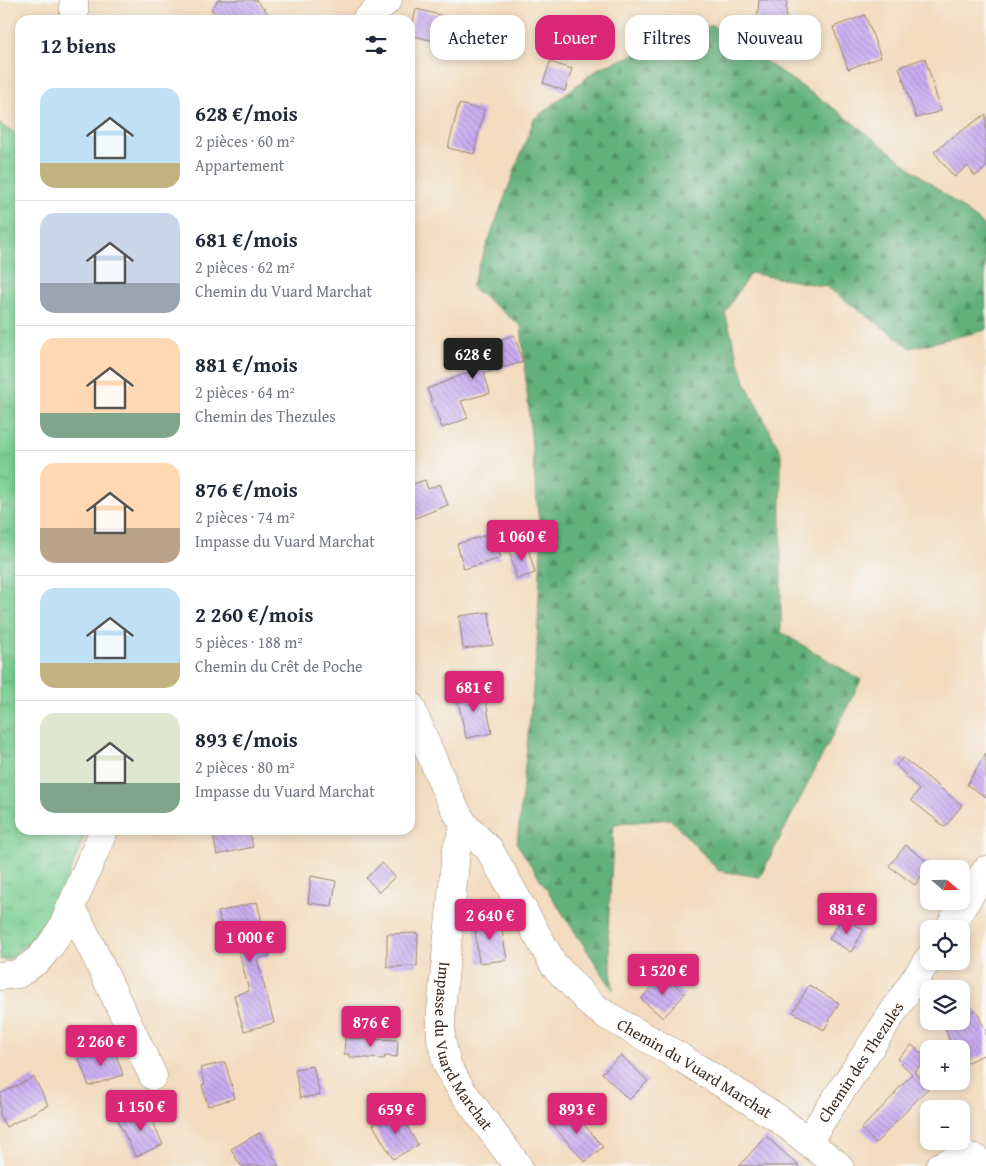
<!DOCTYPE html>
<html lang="fr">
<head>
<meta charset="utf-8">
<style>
	:root { --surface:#fff; --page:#f6f6f7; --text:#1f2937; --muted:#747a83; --line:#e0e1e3; --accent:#db2777 }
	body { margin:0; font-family:"Gentium Book Plus",serif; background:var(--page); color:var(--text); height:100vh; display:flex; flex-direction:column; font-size:19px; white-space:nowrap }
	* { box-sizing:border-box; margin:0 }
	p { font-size:16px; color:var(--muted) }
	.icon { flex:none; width:28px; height:28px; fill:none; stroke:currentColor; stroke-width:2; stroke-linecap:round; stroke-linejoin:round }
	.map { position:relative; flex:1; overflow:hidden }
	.details { position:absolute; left:15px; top:15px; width:400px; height:820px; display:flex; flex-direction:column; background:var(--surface); border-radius:15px; box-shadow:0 2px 8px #0003 }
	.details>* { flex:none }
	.banner { position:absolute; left:430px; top:15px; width:475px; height:45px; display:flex; gap:10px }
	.needle { width:32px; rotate:110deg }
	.buttons { position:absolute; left:920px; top:860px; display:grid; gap:10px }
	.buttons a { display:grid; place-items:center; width:50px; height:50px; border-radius:10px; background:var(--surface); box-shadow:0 2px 8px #0003; font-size:25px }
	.price { position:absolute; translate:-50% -42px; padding:0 11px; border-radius:5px; background:var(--accent); color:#fff; font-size:16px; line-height:32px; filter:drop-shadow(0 1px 2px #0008) }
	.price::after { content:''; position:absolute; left:50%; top:30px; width:15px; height:11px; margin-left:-8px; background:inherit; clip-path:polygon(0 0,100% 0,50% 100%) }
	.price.selected { background:#222; color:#fff }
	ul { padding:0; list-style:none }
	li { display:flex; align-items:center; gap:15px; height:125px; padding:0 25px }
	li+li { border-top:1px solid var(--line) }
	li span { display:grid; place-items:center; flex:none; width:140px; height:100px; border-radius:15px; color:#555 }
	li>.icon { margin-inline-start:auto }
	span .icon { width:60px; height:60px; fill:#fffc; stroke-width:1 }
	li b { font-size:21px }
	h2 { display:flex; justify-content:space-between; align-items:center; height:60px; padding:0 25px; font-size:21px }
	.tag { padding:0 18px; border-radius:15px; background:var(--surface); box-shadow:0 2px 8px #0003; font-size:18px; line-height:45px }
	.tag.selected { background:var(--accent); color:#fff }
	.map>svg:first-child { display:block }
	.grass { fill:url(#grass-tufts); stroke:#5a7c58 }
	.forest { fill:url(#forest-firs); stroke:#4e6e4d }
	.building { fill:url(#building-back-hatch) }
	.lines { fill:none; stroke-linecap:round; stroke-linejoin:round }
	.minor-casing { stroke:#97826e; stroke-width:29 }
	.minor { stroke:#fff; stroke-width:28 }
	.labels { text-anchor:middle; stroke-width:4; stroke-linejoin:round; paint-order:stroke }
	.street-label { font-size:16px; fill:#3b2a1e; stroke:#f6f6f2 }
</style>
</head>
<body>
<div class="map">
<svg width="986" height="1166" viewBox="0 0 986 1166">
	<defs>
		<pattern id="grass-tufts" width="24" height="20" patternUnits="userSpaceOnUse" patternTransform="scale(1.25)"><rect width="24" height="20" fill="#79ce92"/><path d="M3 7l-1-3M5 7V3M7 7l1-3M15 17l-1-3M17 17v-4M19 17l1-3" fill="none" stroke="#64a777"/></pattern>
		<pattern id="forest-firs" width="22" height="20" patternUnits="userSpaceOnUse" patternTransform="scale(1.25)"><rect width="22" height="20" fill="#62b17c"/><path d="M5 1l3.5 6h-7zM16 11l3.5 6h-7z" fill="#529065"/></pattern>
		<pattern id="building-back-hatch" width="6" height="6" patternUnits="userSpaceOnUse" patternTransform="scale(1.25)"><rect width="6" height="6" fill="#c9abf2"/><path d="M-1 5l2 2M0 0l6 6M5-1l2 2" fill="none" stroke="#a48bc3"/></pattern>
	</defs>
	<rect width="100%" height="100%" fill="#f6f6f2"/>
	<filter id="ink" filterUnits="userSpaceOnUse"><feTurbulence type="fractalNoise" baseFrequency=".02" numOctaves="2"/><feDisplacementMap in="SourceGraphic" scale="10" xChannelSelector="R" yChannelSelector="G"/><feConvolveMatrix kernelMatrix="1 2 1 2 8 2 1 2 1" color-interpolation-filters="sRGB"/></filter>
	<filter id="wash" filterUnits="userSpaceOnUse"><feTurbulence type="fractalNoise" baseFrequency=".0096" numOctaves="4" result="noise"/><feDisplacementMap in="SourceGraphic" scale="20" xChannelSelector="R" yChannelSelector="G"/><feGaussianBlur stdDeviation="1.12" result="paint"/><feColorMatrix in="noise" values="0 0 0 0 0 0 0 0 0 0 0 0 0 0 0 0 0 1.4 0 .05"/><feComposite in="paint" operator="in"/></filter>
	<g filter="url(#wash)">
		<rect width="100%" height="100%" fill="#f3dbbe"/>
		<path class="grass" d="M0,123L1,125L20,136V830H87L48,926L9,959L0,960Z"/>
		<path class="forest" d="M712,25L835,109L984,225L986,330L911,348L827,287L750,273L725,313L745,382L781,453V632L861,680L760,877L719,871L670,819L614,824L608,931L613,990L517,844L537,647L541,546L521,326L471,287L534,119L599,68Z"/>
		<g id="blocks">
			<g class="building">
				<path d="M218,0H256L274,20H221L211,10Z"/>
				<path d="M759,0H787L785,26L757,23Z"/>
				<path d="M416,9L444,16L438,42L410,35Z"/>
				<path d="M865,15L881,57L848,69L833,27Z"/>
				<path d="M925,58L941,111L916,118L899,67Z"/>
				<path d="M550,62L572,69L565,91L543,83Z"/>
				<path d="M459,104L484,110L474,154L448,148Z"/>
				<path d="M986,114V168L975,176L968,166L954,177L934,152L950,139Z"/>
				<path d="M514,335L523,362L484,373L490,393L461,401L468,418L442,428L427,389L479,368L469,349Z"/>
				<path d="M425,480L428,489L440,484L448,505L410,520V485Z"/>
				<path d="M493,533L501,558L464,569L457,544Z"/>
				<path d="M527,545L535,573L517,579L509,550Z"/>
				<path d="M489,612L493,645L463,649L459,616Z"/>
				<path d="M483,687L492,733L466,738L456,693Z"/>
				<path d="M986,753V797L967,785Z"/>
				<path d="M903,758L962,805L945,827L911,800L919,790L896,765Z"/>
				<path d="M212,830H249L253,847L217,855Z"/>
				<path d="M906,845L930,864L915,885L889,866Z"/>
				<path d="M382,863L395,877L379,892L366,878Z"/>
				<path d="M311,876L336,881L332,906L308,903Z"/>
				<path d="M257,902L270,956L257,959L274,1023L244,1031L234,995L249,991L234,932L224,935L218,912Z"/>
				<path d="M843,917L864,930L851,952L829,939Z"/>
				<path d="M497,918L502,930L507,960L479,963L474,922Z"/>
				<path d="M418,933L417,966L387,967V934Z"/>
				<path d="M663,974L685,994L663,1018L641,999Z"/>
				<path d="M809,985L839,1003L824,1030L793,1012Z"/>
				<path d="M976,1010L986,1031V1054L961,1065V1049H953L942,1021H961V1016Z"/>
				<path d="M345,1038L398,1040L397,1057L385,1056L384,1059L349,1057V1054H344Z"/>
				<path d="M912,1045L927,1058L914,1072L929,1087L876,1143L861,1129L896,1093L895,1092L912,1074L897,1059Z"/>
				<path d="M114,1048L123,1075L89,1086L79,1059Z"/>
				<path d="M621,1055L648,1081L629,1100L602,1073Z"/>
				<path d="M225,1062L235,1098L208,1106L202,1085L205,1084L200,1068Z"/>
				<path d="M313,1066L320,1095L300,1098L295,1069Z"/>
				<path d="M34,1077L48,1105L6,1127L0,1115V1094Z"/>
				<path d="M569,1107L603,1147L585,1162L551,1123Z"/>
				<path d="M145,1108L163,1144L136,1157L118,1121Z"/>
				<path d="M398,1111L418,1145L393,1159L373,1125Z"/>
				<path d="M259,1133L279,1166H241L231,1149Z"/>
				<path d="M766,1136L799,1166H739Z"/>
			</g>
		</g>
	</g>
	<g filter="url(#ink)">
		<use href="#blocks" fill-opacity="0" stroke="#97826e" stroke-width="1"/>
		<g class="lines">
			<defs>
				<g id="minor">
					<path d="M74,0V16"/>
					<path d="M366,20L388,0"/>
					<path id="s1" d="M410,705L446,791L456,811L465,826L489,849L554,965L573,985L593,1006L606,1015L680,1057L779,1119L839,1166"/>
					<path id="s2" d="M465,826L456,851L441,1011V1039L447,1065L462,1091L518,1166"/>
					<path d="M70,909L79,921L153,1076"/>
					<path d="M948,929L986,870"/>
					<path d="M0,976L18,974L38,960L50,946L62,928L104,830"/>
					<path id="s3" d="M808,1141L929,958"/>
					<path d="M940,1166C948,1163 963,1156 971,1157C977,1158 981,1163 985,1166"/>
				</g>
			</defs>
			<use href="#minor" class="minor-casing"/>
			<use href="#minor" class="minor"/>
		</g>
	</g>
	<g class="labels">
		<g class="street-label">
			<text dy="6" stroke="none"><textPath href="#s2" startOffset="228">Impasse du Vuard Marchat</textPath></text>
			<text dy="6" stroke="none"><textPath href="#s3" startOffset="95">Chemin des Thezules</textPath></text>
			<text dy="6" stroke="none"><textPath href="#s1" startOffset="475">Chemin du Vuard Marchat</textPath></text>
		</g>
	</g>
</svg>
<div class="buttons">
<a><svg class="needle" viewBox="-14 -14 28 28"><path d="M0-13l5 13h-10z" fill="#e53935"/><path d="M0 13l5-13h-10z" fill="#747a83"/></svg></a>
<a><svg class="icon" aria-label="locate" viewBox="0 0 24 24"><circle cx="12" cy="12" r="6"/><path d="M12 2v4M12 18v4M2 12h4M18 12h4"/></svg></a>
<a><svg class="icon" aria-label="layers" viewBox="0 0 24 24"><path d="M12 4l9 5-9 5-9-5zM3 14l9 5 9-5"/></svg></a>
<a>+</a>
<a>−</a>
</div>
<b class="price selected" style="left:473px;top:380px">628 €</b>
<b class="price" style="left:522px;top:562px">1 060 €</b>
<b class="price" style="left:474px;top:713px">681 €</b>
<b class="price" style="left:847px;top:935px">881 €</b>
<b class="price" style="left:490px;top:941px">2 640 €</b>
<b class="price" style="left:250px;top:963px">1 000 €</b>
<b class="price" style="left:663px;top:996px">1 520 €</b>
<b class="price" style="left:371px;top:1048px">876 €</b>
<b class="price" style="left:101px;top:1067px">2 260 €</b>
<b class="price" style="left:141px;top:1132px">1 150 €</b>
<b class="price" style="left:396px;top:1135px">659 €</b>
<b class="price" style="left:577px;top:1135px">893 €</b>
<div class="banner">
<a class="tag">Acheter</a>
<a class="tag selected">Louer</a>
<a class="tag">Filtres</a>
<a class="tag">Nouveau</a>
</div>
<section class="details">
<h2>12 biens<svg class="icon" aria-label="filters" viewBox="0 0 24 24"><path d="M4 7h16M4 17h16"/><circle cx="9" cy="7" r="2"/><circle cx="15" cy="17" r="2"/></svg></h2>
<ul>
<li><span style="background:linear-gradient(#bfe0f5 75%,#c2b280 0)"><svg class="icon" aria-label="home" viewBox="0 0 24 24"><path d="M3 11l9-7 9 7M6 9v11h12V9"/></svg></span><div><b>628 €/mois</b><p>2 pièces · 60 m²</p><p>Appartement</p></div></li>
<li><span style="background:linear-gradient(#c9d6e8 70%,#9aa5b1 0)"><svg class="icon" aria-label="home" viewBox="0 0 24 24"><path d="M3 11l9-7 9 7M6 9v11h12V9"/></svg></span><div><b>681 €/mois</b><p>2 pièces · 62 m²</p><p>Chemin du Vuard Marchat</p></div></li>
<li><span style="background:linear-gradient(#ffd9b3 75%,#7fa58c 0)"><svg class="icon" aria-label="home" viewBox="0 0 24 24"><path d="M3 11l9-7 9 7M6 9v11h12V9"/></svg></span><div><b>881 €/mois</b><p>2 pièces · 64 m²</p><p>Chemin des Thezules</p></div></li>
<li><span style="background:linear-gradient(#ffd9b3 65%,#b9a48a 0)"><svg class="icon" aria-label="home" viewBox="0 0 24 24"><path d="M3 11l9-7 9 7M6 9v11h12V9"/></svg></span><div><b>876 €/mois</b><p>2 pièces · 74 m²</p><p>Impasse du Vuard Marchat</p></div></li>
<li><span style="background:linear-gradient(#bfe0f5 75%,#c2b280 0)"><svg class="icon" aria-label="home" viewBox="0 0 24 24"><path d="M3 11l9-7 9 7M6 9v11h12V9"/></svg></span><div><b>2 260 €/mois</b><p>5 pièces · 188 m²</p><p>Chemin du Crêt de Poche</p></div></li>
<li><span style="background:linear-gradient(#dfe7d0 70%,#7fa58c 0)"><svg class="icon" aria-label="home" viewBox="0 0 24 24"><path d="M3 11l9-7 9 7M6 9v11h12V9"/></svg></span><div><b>893 €/mois</b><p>2 pièces · 80 m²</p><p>Impasse du Vuard Marchat</p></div></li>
</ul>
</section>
</div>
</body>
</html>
